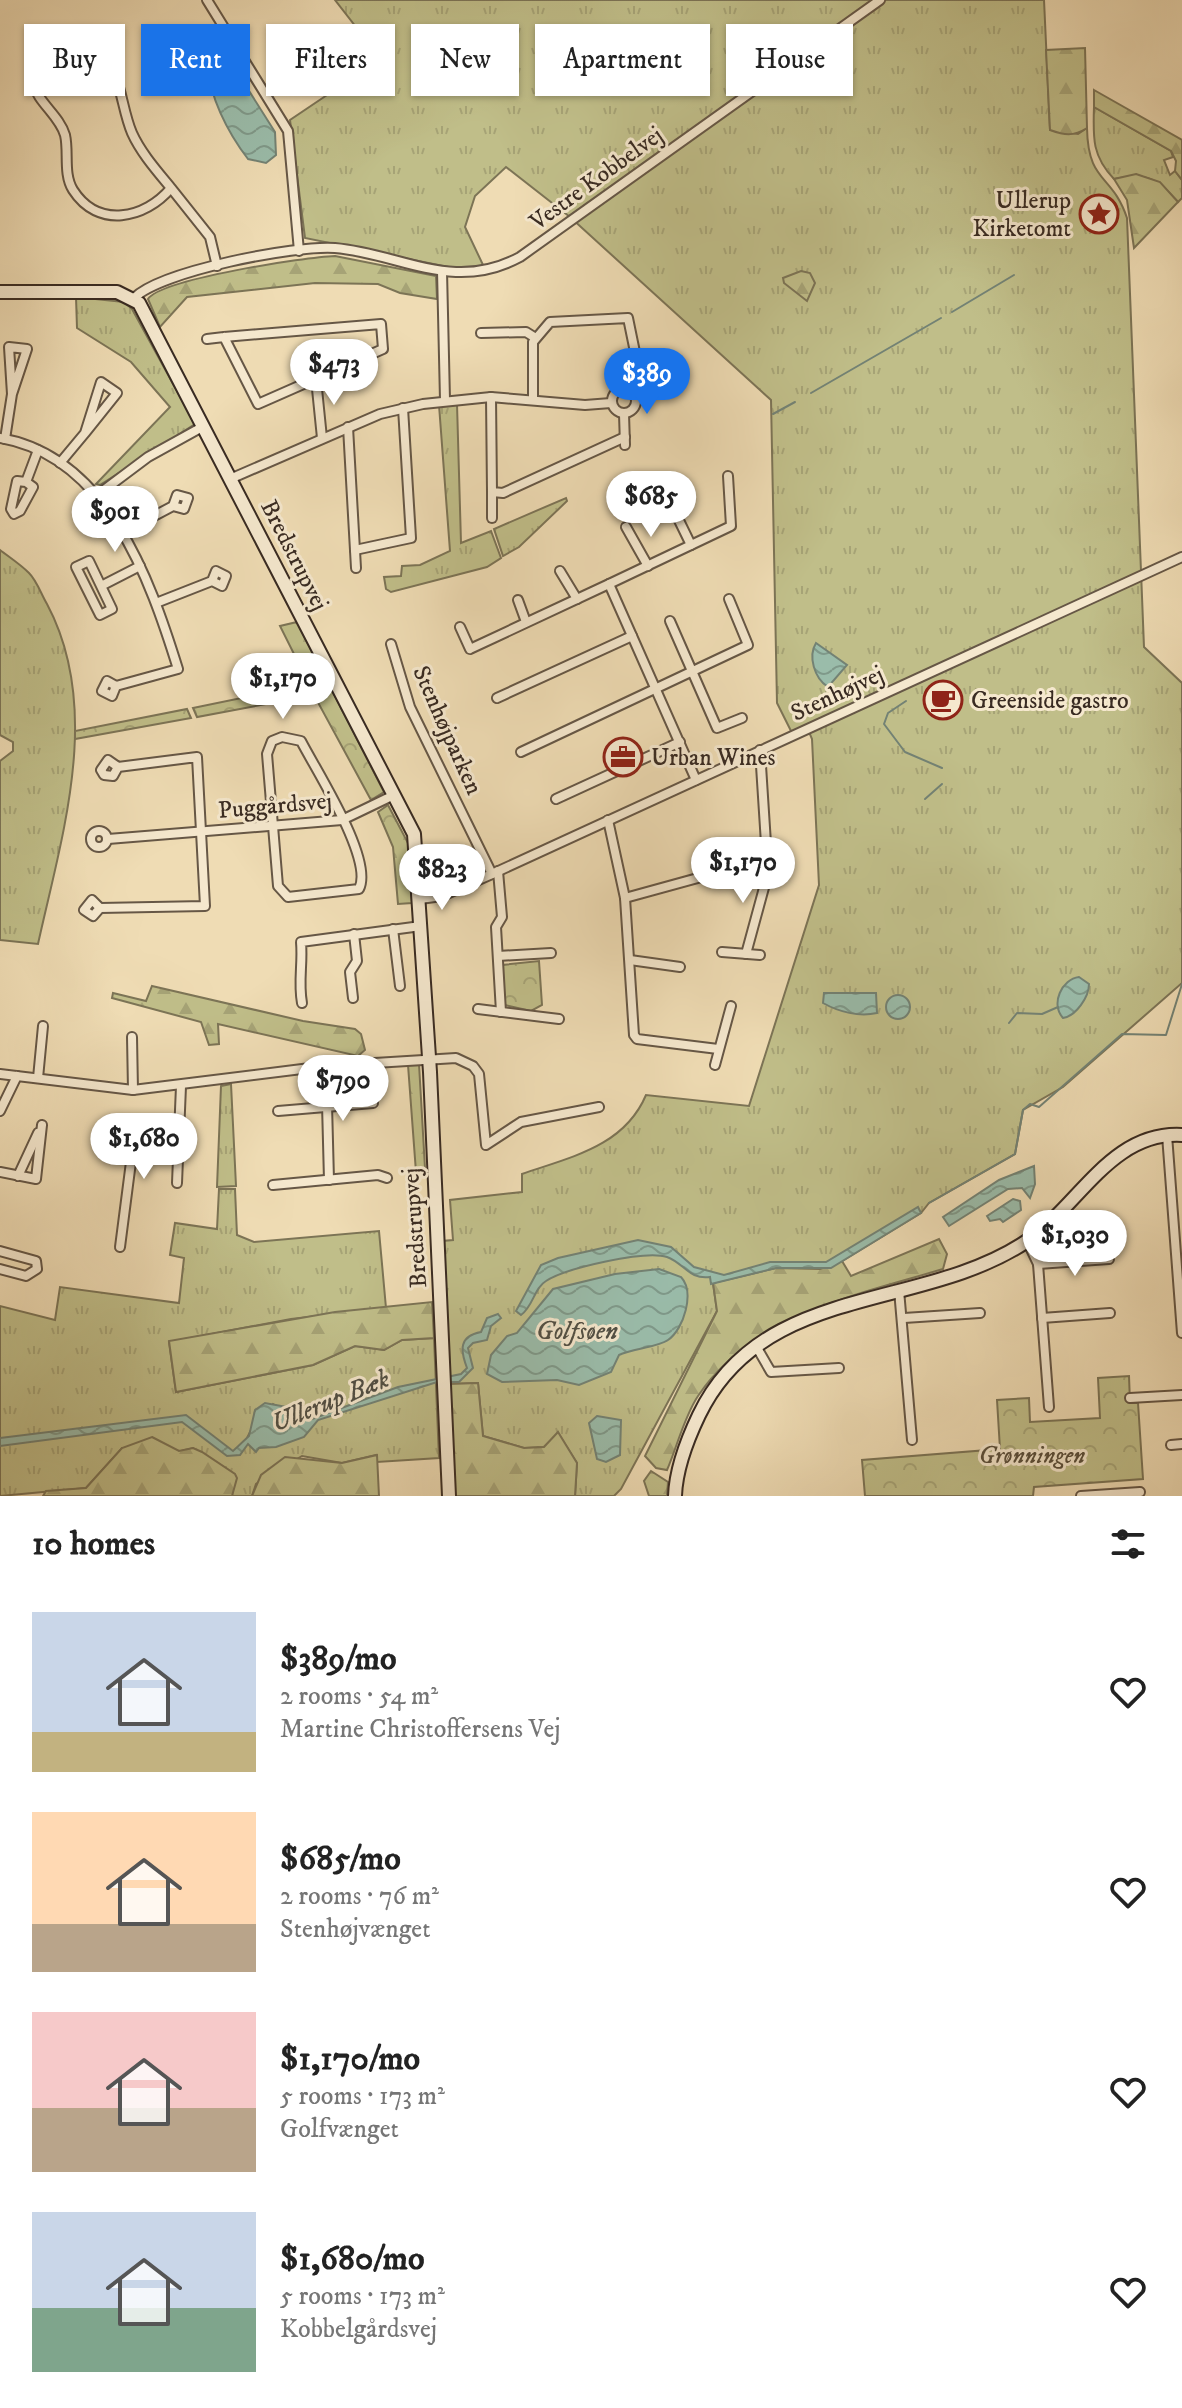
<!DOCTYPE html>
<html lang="en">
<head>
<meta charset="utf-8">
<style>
	:root { --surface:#fff; --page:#f2f2f2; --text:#222; --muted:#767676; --accent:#1a73e8 }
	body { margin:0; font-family:"IM FELL DW Pica",serif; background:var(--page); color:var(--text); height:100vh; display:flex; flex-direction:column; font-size:30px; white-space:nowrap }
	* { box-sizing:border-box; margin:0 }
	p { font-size:26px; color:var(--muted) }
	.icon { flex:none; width:44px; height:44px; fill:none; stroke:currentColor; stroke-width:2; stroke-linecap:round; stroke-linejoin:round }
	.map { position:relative; height:1496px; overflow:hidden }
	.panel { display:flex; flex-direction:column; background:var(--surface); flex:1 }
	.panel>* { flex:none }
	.top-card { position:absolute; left:24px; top:24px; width:1134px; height:72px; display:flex; gap:16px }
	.price { position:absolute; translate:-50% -68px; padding:0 18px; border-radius:28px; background:#fff; color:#222; font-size:26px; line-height:52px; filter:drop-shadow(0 2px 4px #0008) }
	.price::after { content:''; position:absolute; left:50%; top:48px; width:24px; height:18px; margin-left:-12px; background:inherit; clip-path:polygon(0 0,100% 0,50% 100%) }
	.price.active { background:var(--accent); color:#fff }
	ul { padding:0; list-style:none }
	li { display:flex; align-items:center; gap:24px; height:200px; padding:0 32px }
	li span { display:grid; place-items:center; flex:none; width:224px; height:160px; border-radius:0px; color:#555 }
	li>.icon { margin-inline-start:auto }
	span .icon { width:96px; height:96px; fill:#fffc; stroke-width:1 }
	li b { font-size:34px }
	h2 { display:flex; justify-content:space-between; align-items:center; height:96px; padding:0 32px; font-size:34px }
	.chip { padding:0 28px; border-radius:0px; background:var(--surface); box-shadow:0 2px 6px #0004; font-size:28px; line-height:72px }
	.chip.active { background:var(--accent); color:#fff }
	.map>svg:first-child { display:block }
	.grass { fill:url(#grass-tufts); stroke:#7c7456; stroke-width:2; fill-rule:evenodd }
	.forest { fill:url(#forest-firs); stroke:#7c7456; stroke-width:2 }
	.park { fill:url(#park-crowns); stroke:#7c7456; stroke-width:2 }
	.water { fill:url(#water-waves); stroke:#738274; stroke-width:2 }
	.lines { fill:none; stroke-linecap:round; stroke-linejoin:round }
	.stream { stroke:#738274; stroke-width:2 }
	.street-casing { stroke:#665746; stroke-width:12 }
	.secondary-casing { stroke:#392b22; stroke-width:16 }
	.street { stroke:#f5e8ce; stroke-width:8 }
	.secondary { stroke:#f5e8ce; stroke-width:12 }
	.labels { text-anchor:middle; stroke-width:6; stroke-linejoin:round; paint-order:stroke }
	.street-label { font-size:24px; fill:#392b22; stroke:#f5e8ce }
	.poi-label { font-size:24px; fill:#392b22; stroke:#f5e8ce; text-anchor:start }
	.park-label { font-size:24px; font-style:italic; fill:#5b503c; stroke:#f5e8ce }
	.water-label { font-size:26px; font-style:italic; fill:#514f44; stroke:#f5e8ce }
</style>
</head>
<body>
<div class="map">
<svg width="1182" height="1496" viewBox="0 0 1182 1496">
	<defs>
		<pattern id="grass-tufts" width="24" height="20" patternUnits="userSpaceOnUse" patternTransform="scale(2)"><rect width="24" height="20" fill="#c0be89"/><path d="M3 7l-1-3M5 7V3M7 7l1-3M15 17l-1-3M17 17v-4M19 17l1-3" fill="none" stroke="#a6a376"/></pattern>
		<pattern id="forest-firs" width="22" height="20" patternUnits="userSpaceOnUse" patternTransform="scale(2)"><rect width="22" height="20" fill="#c0be89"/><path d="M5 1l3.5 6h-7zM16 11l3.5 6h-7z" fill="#a6a376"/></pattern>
		<pattern id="park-crowns" width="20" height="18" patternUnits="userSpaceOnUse" patternTransform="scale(2)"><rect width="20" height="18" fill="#c0be89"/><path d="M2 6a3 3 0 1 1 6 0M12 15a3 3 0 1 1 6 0" fill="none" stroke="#a6a376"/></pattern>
		<pattern id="water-waves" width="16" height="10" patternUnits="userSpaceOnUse" patternTransform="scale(2)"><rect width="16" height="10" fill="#9abcaa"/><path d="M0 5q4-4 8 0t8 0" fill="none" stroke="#7f998a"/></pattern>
	</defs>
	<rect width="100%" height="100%" fill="#efdcb4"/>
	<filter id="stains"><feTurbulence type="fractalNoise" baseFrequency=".0025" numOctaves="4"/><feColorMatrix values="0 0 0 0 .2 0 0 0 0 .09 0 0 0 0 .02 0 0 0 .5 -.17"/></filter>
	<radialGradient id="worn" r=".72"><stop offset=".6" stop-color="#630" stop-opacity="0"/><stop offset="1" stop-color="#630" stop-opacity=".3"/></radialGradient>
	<g class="grass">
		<path d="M335,0H1044L1050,130L1078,134L1087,128C1088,184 1112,173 1127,218L1144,647L1182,683V983L1063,1087L1023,1110L1015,1154L929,1203L921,1213L842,1261L713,1283L717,1311L621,1489L614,1496H575L577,1463L558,1433L544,1447L524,1448L483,1436L478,1383L449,1384L442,1241L453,1240L450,1200L522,1192V1174C570,1157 624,1147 646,1095L749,1106L819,885L812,739L807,727L792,733L777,703L771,400L570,217L506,167L475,196L465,227L484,267L463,270L305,238L290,120L333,91L377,54Z"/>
		<path d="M1094,107L1171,151L1173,157L1164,160L1170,175L1175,171L1182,180V198L1178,202C1156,177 1147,173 1114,179C1092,156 1093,138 1094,107Z"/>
		<path d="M76,297L124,302L132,309L195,424L100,485L96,484L170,407L131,362L77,328Z"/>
		<path d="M457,404L461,543L491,531L501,558L487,567L391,592L386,589L384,577L401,576L402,566L420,565L450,551L439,405Z"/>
		<path d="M566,498L567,501L519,547L503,556L494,529Z"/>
		<path d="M0,550C9,557 20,564 29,573C37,581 41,594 47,604C103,709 62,835 38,944L0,940V761L13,751V742L0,735Z"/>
		<path d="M231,1084L236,1186L217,1187L221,1086Z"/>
		<path d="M219,1189H235L237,1235L254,1242L379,1231L386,1308L291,1319L169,1342L176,1392L313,1365L355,1346L384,1350L402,1340L434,1338L439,1458L377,1462L376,1455L342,1463L302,1456L256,1484L252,1496H232L234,1474L193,1448L181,1451L122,1448L86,1488L0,1496V1306L55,1320L60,1287L179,1303L184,1258L170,1255L175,1223L217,1229ZM273,1404C286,1412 294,1407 310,1418L245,1442L251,1430Z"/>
	</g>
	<g class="forest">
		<path d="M1085,48L1087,128C1073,137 1064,135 1050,130L1046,50Z"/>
		<path d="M1094,90L1182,140V180L1175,171L1176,161L1171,151L1094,107Z"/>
		<path d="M1136,174L1160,182L1178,202L1134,248L1127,200L1114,179Z"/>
		<path d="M335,256L436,276L437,299L400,293L378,284L315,283L187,297L160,327L148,299C161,279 306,257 335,256Z"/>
		<path d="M801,271L810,273L815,283L807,301L784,283L783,278Z"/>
		<path d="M152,986L303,1021L355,1029L361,1034L365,1050L358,1056L218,1024L219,1044L209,1045L201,1022L112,998L113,993L146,1001Z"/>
		<path d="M419,1064L425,1168L416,1172L408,1065Z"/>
		<path d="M939,1239L947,1254L943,1269C854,1296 754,1314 698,1396C684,1417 677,1447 667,1470L656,1468L645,1456L717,1311L713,1283L776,1268L820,1269L842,1261L851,1276Z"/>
		<path d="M432,1302L434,1338L402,1340L384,1350L355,1346L313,1365L176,1392L169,1341L335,1312Z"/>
		<path d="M478,1383L483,1436L524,1448L544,1447L558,1432L577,1463L575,1496H455L449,1384Z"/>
		<path d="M152,1437L179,1451L193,1448L202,1452L235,1474L237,1478L232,1496H43L46,1491L86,1488L122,1448Z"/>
		<path d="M377,1455L379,1496H252L261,1475L285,1457L342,1463Z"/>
		<path d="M651,1471L668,1482L667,1496H649L644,1481Z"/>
	</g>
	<g class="park">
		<path d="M297,622L384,792L371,800L314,695L197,717L193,708L309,684L280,626Z"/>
		<path d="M187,709L191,718L75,739V731Z"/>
		<path d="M388,805L409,845L412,903L398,904L393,847L378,812Z"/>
		<path d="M539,961L542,1005L531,1011L505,1005L502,965Z"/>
		<path d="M1129,1376L1130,1403H1138L1143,1479L1034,1487L1033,1496H865L862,1460L1000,1449L997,1400L1029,1398L1030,1422L1100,1418L1098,1378Z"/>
	</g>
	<g class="water">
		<path d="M215,56H227L275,132L276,155L266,163L248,159C231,137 204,91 210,60Z"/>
		<path d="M816,643L847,665L828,687C814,678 808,656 816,643Z"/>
		<path d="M1079,977L1089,984C1089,997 1076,1016 1063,1018C1050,1004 1062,979 1079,977Z"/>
		<path d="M824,993H876L877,1013C859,1017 839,1012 823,1003Z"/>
		<circle cx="898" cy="1007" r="12"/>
		<path d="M1034,1166L1035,1184L1030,1198L1022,1188L1008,1189L949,1226L943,1217L999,1180Z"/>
		<path d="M1013,1199L1020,1201L1021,1210L1003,1222L1000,1219L990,1221L987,1216Z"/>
		<path d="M918,1207L921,1213L831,1268H776L711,1284L710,1277C689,1280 684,1263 667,1257C645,1250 566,1268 546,1281C534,1288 533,1307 521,1315L516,1311L541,1265L558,1258L638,1240L671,1247L694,1267L724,1275L770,1262H826Z"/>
		<path d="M659,1269L681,1277C695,1292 684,1329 668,1340C658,1347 632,1349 619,1355L611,1372L579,1385L557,1380L502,1382L487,1374L491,1355L507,1336L517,1333L553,1289L615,1274Z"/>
		<path d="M498,1314L501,1318L491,1326L487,1340L473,1343L468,1348L473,1368L459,1382H437L318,1420L304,1437L276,1447L259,1448L256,1452L248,1444L240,1455L227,1456L182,1422L0,1446V1438L186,1415L233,1451L249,1436L255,1410L265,1403L303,1410L312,1419L398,1387L461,1374L467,1368C460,1350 459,1336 481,1332L487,1318Z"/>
		<path d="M597,1416L621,1420L620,1455L606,1462L597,1459L589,1423Z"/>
	</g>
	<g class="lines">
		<g class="stream">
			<path d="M952,312L1014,275"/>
			<path d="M811,393L941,318"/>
			<path d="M773,414L795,402"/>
			<path d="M906,701L888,713L884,724L905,752L942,768"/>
			<path d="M925,799L942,784"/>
			<path d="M1009,1023L1017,1013L1042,1014L1058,1007"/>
			<path d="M929,1203L1015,1154L1023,1110L1030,1104L1039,1107L1122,1034L1166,1035L1182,984"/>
		</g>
		<defs>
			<g id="street">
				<path d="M207,0L288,131L299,251"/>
				<path d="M171,188C157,171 141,153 132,133C120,105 122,70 97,49C70,26 24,44 33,83C38,103 59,115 65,135C69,152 63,174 73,190C98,229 145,219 171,188L210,237L217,266"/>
				<path d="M442,271L445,400"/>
				<path d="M134,298C161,271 295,245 335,248C402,254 453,293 520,257L880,0"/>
				<path d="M481,333L526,332L534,337"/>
				<path d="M207,339L224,337L381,324L383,349L258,404L224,337"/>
				<path d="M316,379L322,438"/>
				<circle cx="624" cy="401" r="12"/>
				<path d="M491,397L492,492L503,493L625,437"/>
				<path d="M533,399V342L550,322L628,318L636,357L624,380V389"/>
				<path d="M624,414L625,445"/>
				<path d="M348,427L356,568"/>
				<path d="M0,438C107,456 150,579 178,669L116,686L107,681L102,691L112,696L116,686"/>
				<path d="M5,439L12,394L9,347L27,349L12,394"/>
				<path d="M60,463L85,433L101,382L117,393L85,433"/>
				<path d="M230,479L380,414L423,404L491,397L585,405L611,403"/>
				<path d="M26,482L33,487L20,511L14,514L11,509L17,481L26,482L38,450"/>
				<path d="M492,492V518"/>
				<path d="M96,496L148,457L204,426"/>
				<path d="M672,506L691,545"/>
				<path d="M626,527L648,566"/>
				<path d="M122,533L173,506L177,495L188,498L184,509L173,506"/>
				<path d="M355,550L411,538L403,408"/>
				<path d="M560,571L577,599"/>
				<path d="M609,584L731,526L728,476"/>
				<path d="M101,586L89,561L76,567L100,615L112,609L101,586L140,566"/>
				<path d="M518,600L526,622"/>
				<path d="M156,603L212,581L216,571L226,576L222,586L212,581"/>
				<path d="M670,621L717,728L742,718"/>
				<path d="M460,627L470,649L609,584L696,780"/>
				<path d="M391,644L410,707L492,874"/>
				<path d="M497,698L632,636"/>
				<path d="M282,737L301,741C317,772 374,860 359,889L288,897L278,886L267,754L272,741Z"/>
				<path d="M521,752L748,645L729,599"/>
				<path d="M556,799L680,742"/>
				<path d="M608,820L625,898L634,1035L637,1039L718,1049"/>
				<circle cx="99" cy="839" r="8"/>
				<path d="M108,839L342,820L394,795"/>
				<path d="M498,871L502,917L496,927L501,1012"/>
				<path d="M625,898L767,859L760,750"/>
				<path d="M420,899L442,896L492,874L1182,557"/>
				<path d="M100,908L93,916L84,910L92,900L100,908L205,906L197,757L118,767L108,760L101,770L104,775L113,776L118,767"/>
				<path d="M393,929L400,986"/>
				<path d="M722,952L760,955"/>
				<path d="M746,954L768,873L767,859"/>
				<path d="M498,956L551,953"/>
				<path d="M630,960L680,967"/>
				<path d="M353,998L350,972L357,961L354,934"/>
				<path d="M302,1003C298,981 303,964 301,942L421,926"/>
				<path d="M478,1009L559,1019"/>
				<path d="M132,1037L133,1090"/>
				<path d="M715,1065L731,1006"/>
				<path d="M326,1066L329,1180"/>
				<path d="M0,1074L133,1090L326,1066L456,1058L473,1066L479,1074L486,1145L521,1122L599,1107"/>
				<path d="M38,1078L43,1026"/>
				<path d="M0,1111L17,1076"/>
				<path d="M278,1111L373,1103"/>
				<path d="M1167,1135L1182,1333"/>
				<path d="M0,1172L36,1179L42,1125"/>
				<path d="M18,1176L38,1133"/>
				<path d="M177,1183L181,1086"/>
				<path d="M273,1185L378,1175L387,1178"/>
				<path d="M1027,1241L1038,1264L1049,1407"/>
				<path d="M120,1247L135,1131L141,1126L179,1127"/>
				<path d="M0,1251L36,1261L37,1269L26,1276L0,1269"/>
				<path d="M1038,1264L1109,1259"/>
				<path d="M899,1290L912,1440"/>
				<path d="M904,1318L980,1313"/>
				<path d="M1042,1318L1110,1313"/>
				<path d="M756,1346L771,1372L839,1368"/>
				<path d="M1130,1398L1182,1395"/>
				<path d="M1171,1445L1182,1444"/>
				<path d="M1081,1496L1140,1492"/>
			</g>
			<g id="secondary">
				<path d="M0,292H117L139,303L414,834L430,1072L449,1496"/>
				<path d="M675,1496C676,1468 687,1440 699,1415C763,1282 922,1312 1027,1241C1079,1206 1111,1131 1182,1135"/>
			</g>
		</defs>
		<use href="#street" class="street-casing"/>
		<use href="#secondary" class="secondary-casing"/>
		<use href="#street" class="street"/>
		<use href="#secondary" class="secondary"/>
	</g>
	<defs>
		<symbol id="sight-ring" viewBox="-11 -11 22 22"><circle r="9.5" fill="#f5e8ce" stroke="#8f2418" stroke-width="1.5"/><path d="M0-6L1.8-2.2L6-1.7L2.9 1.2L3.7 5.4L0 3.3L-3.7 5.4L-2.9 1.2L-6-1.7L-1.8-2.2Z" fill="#8f2418"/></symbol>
		<symbol id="cafe-ring" viewBox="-11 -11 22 22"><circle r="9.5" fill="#f5e8ce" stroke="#8f2418" stroke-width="1.5"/><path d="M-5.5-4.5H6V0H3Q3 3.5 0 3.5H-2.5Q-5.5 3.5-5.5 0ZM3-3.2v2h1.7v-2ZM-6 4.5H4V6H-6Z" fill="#8f2418"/></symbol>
		<symbol id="office-ring" viewBox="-11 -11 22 22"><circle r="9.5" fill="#f5e8ce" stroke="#8f2418" stroke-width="1.5"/><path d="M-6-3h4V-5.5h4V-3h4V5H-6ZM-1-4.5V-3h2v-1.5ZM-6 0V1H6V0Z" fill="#8f2418"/></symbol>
	</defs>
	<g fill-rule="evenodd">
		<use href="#sight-ring" x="1077" y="192" width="44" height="44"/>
		<use href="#cafe-ring" x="921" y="678" width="44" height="44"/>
		<use href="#office-ring" x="601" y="735" width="44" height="44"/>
	</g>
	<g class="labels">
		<g class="street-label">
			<text transform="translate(596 178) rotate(-36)" y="8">Vestre Kobbelvej</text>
			<text transform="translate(295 555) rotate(63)" y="8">Bredstrupvej</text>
			<text transform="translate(837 693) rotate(-25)" y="8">Stenhøjvej</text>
			<text transform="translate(448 730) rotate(66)" y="8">Stenhøjparken</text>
			<text transform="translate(275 805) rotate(-5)" y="8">Puggårdsvej</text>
			<text transform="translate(414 1228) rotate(-94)" y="8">Bredstrupvej</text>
		</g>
		<g class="poi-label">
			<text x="1071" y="208" text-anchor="end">Ullerup<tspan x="1071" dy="28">Kirketomt</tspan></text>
			<text x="971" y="708">Greenside gastro</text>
			<text x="651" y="765">Urban Wines</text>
		</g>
		<g class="park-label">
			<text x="1032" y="1463">Grønningen</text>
		</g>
		<g class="water-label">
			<text x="577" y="1339">Golfsøen</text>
			<text transform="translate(330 1400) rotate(-22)" y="9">Ullerup Bæk</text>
		</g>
	</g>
	<rect width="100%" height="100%" filter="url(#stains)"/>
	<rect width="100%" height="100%" fill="url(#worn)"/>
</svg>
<b class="price" style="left:334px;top:407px">$473</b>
<b class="price active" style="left:647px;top:416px">$389</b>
<b class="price" style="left:651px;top:539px">$685</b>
<b class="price" style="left:115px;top:554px">$901</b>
<b class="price" style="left:283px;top:721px">$1,170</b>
<b class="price" style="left:743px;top:905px">$1,170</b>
<b class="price" style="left:442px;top:912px">$823</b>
<b class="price" style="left:343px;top:1123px">$790</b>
<b class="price" style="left:144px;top:1181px">$1,680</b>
<b class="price" style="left:1075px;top:1278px">$1,030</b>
<div class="top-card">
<a class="chip">Buy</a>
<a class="chip active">Rent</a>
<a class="chip">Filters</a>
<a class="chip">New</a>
<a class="chip">Apartment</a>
<a class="chip">House</a>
</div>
</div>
<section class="panel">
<h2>10 homes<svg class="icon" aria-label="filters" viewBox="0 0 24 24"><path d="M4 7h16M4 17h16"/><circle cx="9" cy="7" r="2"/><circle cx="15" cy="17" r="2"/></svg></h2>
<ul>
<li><span style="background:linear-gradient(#c9d6e8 75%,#c2b280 0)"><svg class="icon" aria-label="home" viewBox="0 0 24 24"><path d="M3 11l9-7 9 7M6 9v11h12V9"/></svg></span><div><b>$389/mo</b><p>2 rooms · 54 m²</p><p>Martine Christoffersens Vej</p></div><svg class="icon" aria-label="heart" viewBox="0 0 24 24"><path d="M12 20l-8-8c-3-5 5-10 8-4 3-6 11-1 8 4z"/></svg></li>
<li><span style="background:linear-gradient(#ffd9b3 70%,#b9a48a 0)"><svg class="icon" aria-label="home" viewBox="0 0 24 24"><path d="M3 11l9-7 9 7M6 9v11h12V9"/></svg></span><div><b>$685/mo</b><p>2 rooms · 76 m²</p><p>Stenhøjvænget</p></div><svg class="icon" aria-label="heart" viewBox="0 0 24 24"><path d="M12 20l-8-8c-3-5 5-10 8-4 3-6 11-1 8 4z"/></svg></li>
<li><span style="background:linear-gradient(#f6c9c9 60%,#b9a48a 0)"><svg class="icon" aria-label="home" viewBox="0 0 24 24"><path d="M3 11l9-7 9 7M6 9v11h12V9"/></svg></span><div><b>$1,170/mo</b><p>5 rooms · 173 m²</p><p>Golfvænget</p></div><svg class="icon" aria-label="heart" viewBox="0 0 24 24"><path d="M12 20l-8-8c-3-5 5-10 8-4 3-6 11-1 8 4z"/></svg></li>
<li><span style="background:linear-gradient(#c9d6e8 60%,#7fa58c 0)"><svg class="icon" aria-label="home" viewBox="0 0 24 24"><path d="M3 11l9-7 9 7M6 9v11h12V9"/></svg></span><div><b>$1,680/mo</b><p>5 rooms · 173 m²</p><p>Kobbelgårdsvej</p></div><svg class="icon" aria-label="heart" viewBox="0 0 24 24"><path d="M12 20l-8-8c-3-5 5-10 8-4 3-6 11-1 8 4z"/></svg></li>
</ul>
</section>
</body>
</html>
